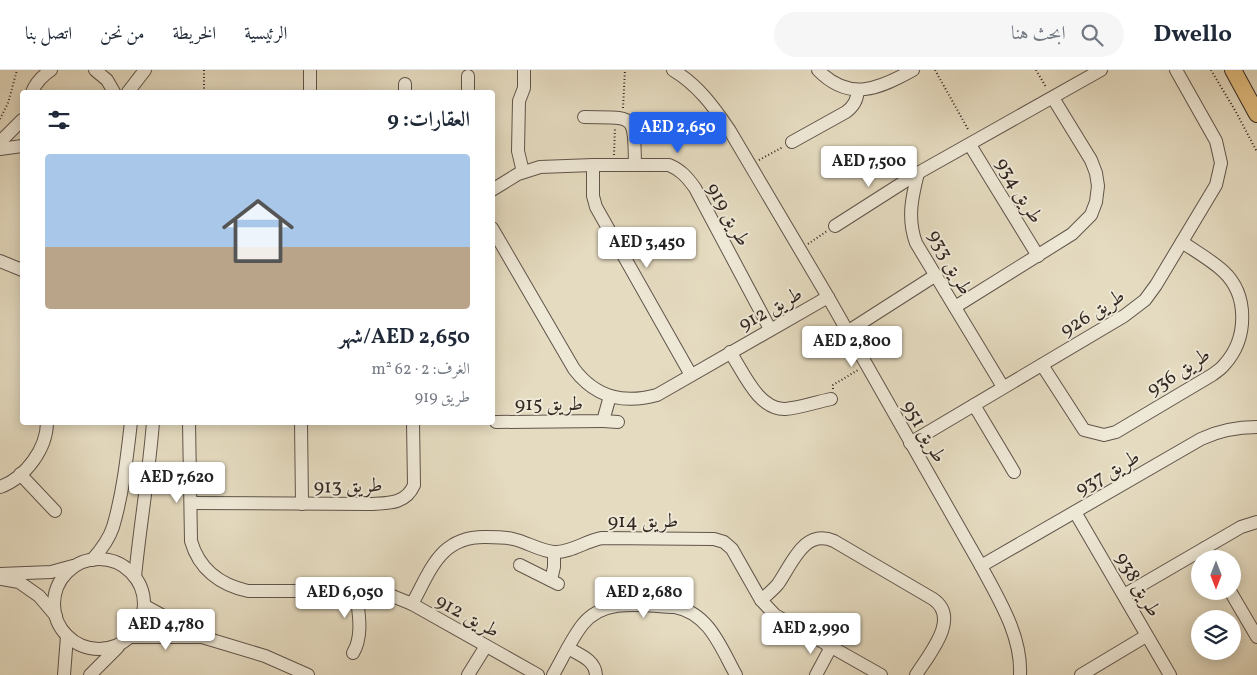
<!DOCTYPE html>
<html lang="ar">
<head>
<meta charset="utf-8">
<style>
	:root { --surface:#fff; --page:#f6f6f7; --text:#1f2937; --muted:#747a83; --line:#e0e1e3; --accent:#2563eb }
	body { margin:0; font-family:Vollkorn,Amiri,serif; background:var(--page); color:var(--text); direction:rtl; height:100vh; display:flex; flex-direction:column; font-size:19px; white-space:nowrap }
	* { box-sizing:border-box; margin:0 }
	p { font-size:16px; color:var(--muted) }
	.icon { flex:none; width:28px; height:28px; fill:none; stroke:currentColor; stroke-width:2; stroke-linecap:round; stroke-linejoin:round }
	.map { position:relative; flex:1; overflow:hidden; direction:ltr }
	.sheet { position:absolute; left:20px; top:20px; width:475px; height:335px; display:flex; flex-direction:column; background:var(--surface); border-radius:5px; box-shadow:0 2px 12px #0003; direction:rtl }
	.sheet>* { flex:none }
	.needle { width:32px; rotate:180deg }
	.tools { position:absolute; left:1191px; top:480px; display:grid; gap:10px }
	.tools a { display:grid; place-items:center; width:50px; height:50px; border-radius:50%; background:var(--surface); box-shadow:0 2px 12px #0003; font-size:25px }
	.price { position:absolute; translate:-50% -42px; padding:0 11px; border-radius:5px; background:#fff; color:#222; font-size:16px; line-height:32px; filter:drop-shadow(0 1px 2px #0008) }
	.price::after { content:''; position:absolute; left:50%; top:30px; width:15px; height:11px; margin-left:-8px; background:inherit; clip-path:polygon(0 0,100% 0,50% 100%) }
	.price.active { background:var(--accent); color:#fff }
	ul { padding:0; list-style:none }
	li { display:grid; align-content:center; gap:10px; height:265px; padding:0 25px }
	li+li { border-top:1px solid var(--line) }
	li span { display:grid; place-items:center; height:155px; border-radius:5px; color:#555 }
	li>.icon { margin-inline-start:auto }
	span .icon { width:90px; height:90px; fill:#fffc; stroke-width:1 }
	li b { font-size:21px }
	h2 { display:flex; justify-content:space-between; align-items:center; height:60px; padding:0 25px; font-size:21px }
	header { display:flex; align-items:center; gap:30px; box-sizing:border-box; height:70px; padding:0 25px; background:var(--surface); border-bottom:1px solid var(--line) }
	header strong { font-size:24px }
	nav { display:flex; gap:28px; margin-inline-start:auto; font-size:18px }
	.search { width:350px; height:45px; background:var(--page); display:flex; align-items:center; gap:12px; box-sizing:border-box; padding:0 18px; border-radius:28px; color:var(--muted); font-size:19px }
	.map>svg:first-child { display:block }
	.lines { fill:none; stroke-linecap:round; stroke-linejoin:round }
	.minor-casing { stroke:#60544a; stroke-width:14 }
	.major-casing { stroke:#332722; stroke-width:18 }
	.path { stroke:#332722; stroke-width:2; stroke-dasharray:1 2.5; stroke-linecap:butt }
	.minor { stroke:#eee8d6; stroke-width:12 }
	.major { stroke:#e2be80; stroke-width:16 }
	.labels { text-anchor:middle; stroke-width:4; stroke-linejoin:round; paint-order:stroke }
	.street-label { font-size:20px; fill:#332722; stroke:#eee8d6 }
</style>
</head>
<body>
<header>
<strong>Dwello</strong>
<div class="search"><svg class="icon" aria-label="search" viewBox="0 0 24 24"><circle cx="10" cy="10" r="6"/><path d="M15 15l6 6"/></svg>ابحث هنا</div>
<nav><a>الرئيسية</a><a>الخريطة</a><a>من نحن</a><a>اتصل بنا</a></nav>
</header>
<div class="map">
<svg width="1257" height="605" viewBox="0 0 1257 605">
	<rect width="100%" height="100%" fill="#e5dbc0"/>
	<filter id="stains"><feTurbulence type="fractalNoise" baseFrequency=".004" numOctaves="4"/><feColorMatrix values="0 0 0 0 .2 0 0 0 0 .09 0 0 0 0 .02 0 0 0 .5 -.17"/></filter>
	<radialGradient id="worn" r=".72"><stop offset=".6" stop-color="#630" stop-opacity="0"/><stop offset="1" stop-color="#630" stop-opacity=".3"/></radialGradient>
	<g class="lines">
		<defs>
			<g id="minor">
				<path d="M95,0L107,10L114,22"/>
				<path d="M310,0V22"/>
				<path d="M673,0C698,15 714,37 730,61L828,227L981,496C999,530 1022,566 1020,605"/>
				<path d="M818,0C849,32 879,19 913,0"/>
				<path d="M32,22C36,12 42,6 51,0"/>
				<path d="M128,22L145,0"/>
				<path d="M405,22V14"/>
				<path d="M468,22V6"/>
				<path d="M584,47C635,48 634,42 635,95"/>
				<path d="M0,72L22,50"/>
				<path d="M792,72L846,42C854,36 857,30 858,20"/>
				<path d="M970,75L1038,186"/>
				<path d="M0,79L22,76"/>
				<path d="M593,95V126L596,137L691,305"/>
				<path d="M523,102L518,81L519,31L524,18V0"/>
				<path d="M918,103C912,127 907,148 916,173L1003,317"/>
				<path d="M492,120L518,104L540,97L593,95H669C681,100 687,107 695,118L770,259"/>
				<path d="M835,156L918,103L1101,0"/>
				<path d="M492,158L574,299C596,328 624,334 657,325L828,227"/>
				<path d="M0,191L22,200"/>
				<path d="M955,237L1072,164L1091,145L1096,132L1098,116L1096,103L1091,90L1053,28"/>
				<path d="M847,262L936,205"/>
				<path d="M730,282C743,301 758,340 785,339C800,338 816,332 831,329"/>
				<path d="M1042,295L1084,360L1104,365L1116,362L1212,305C1216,302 1221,299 1224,295C1248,269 1249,225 1223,201C1211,190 1195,181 1182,172"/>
				<path d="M974,335L1014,402"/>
				<path d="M603,351L618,352"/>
				<path d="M189,352L191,471C199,499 220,515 248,521H380L412,534L538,605"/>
				<path d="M301,352L302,434"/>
				<path d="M496,352L603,351L610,326"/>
				<path d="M910,373L1124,246L1145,230L1156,215L1216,115L1221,93L1216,71L1176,0"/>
				<path d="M20,404L55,441"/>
				<path d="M0,417C25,408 47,379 47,352"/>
				<path d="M191,433L371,434C388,433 406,434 414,415L413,352"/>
				<path d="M1075,442L1170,605"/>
				<path d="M1205,478L1211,489"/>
				<circle cx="99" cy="534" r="45"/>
				<path d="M92,490C101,480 109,469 113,457C123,423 127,387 131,352"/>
				<path d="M520,495L558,514"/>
				<path d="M981,496L1201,369C1220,360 1237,357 1257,357"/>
				<path d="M0,504L51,502L73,496"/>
				<path d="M135,507C140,455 149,404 153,352"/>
				<path d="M2,509L19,512L39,526L56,546"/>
				<path d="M551,510L554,497V482"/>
				<path d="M1230,521L1257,567"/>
				<path d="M1124,525L1241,457L1257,452"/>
				<path d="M761,530C767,525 773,520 778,514C792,494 804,458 834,471L933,529C961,548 929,584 916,605"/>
				<path d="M412,534C431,500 440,466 486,467C495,467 504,467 513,469C527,472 540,481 554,482C571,483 585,471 602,468L714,469L724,472L732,479L761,530L775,545L881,605"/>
				<path d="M145,536L202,567L265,586L308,605"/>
				<path d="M131,567H199"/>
				<path d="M568,578C580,585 595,590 596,605"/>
				<path d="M353,583C364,565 358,540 356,521"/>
				<path d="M64,605L67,566"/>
				<path d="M90,605L118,577"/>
				<path d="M468,605L486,576"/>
				<path d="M553,605C563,588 571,569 583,554C605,527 644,536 675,537C709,543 721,578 736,605"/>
				<path d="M816,605L831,577"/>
				<path d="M1081,605L1146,566"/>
			</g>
			<path id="major" d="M1233,0L1257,44"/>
		</defs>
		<use href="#minor" class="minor-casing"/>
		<use href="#major" class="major-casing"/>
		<g class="path">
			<path d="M204,0V19L206,22"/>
			<path d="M935,0L969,61"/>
			<path d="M1036,0L1046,17"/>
			<path d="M1211,0L1236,42L1257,82"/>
			<path d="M623,38L625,0"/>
			<path d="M0,49L8,33L17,0"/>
			<path d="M614,85L615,57"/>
			<path d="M759,90L783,77"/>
			<path d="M808,174L827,161"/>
			<path d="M833,319V315L858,300"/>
		</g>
		<use href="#minor" class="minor"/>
		<use href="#major" class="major"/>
	</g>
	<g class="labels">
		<g class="street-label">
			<text transform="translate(1020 120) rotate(59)" y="7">طريق 934</text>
			<text transform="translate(729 144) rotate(61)" y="7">طريق 919</text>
			<text transform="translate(951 192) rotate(61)" y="7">طريق 933</text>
			<text transform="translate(770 238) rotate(-29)" y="7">طريق 912</text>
			<text transform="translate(1092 242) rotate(-32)" y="7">طريق 926</text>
			<text transform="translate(1178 301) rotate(-33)" y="7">طريق 936</text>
			<text x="549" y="340">طريق 915</text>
			<text transform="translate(925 361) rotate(60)" y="7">طريق 951</text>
			<text transform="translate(1107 402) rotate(-30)" y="7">طريق 937</text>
			<text transform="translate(348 415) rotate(-1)" y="7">طريق 913</text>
			<text x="643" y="457">طريق 914</text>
			<text transform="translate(1139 514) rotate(60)" y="7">طريق 938</text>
			<text transform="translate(468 545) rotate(29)" y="7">طريق 912</text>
		</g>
	</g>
	<rect width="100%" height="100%" filter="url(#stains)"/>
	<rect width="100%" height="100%" fill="url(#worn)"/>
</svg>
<div class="tools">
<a><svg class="needle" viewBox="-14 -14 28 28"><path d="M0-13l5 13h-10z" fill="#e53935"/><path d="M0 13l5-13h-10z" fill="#747a83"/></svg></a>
<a><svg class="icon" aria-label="layers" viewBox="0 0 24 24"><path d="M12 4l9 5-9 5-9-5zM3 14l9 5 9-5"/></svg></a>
</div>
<b class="price active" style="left:678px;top:84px">AED 2,650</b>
<b class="price" style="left:869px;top:118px">AED 7,500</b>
<b class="price" style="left:647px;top:199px">AED 3,450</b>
<b class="price" style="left:852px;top:298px">AED 2,800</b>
<b class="price" style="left:177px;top:434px">AED 7,620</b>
<b class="price" style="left:345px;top:549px">AED 6,050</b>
<b class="price" style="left:644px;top:549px">AED 2,680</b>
<b class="price" style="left:166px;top:581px">AED 4,780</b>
<b class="price" style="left:811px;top:585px">AED 2,990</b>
<section class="sheet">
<h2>العقارات: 9<svg class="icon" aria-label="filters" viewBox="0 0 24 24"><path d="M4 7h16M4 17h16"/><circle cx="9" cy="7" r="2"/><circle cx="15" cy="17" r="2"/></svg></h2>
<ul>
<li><span style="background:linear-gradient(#a9c7e8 60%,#b9a48a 0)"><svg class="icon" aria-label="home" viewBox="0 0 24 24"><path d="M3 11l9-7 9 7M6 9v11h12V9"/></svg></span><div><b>AED 2,650/شهر</b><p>الغرف: 2 · 62 m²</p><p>طريق 919</p></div></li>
</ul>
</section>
</div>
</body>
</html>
